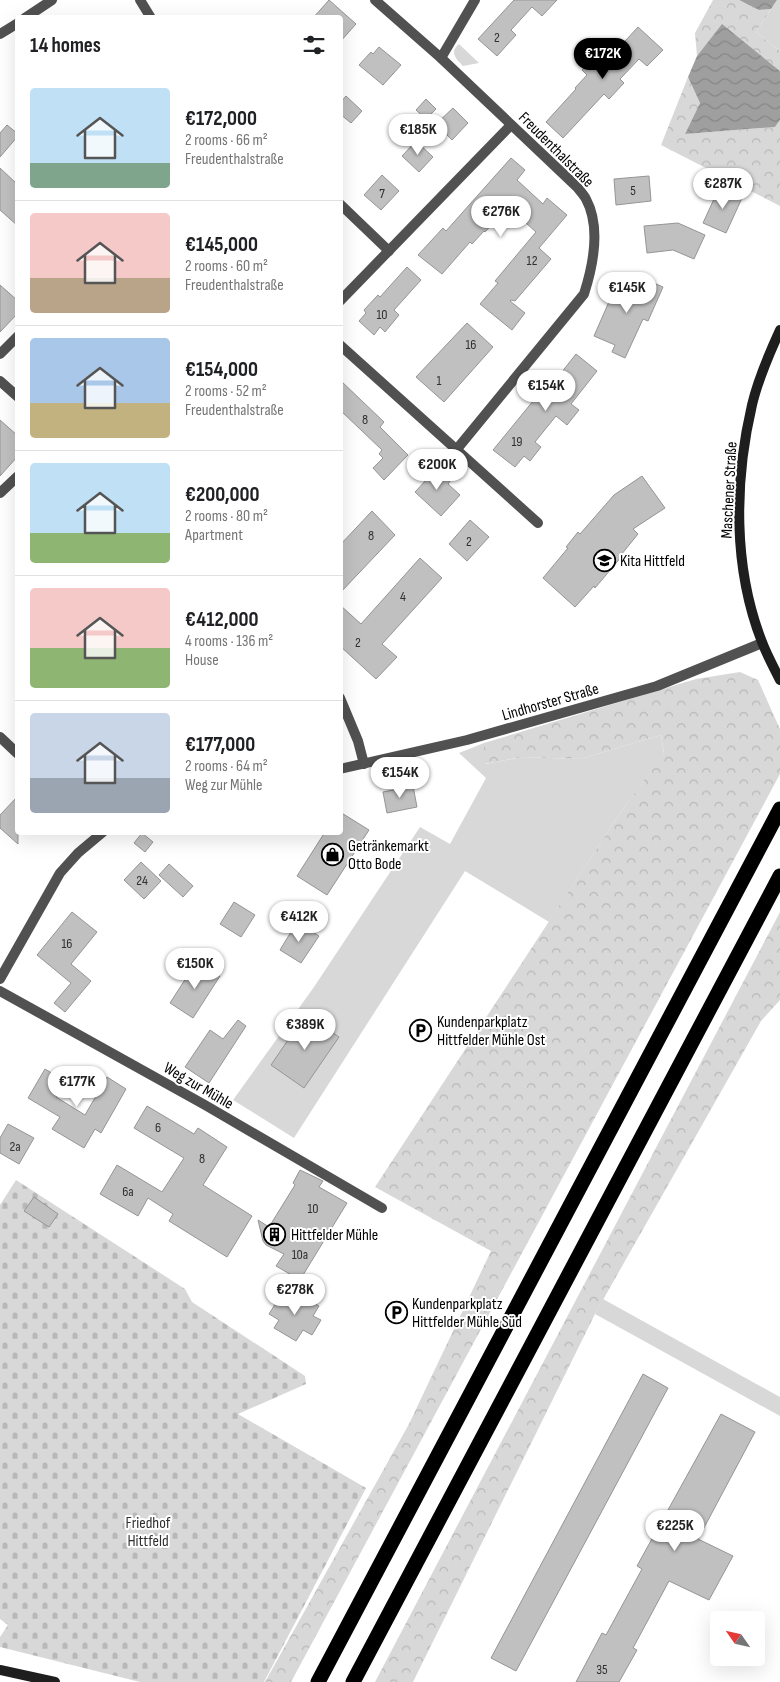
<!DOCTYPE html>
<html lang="en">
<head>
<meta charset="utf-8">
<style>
	:root { --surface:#fff; --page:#f6f6f6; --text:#202124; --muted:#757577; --line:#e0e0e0; --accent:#000 }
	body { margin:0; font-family:"Sofia Sans Condensed",sans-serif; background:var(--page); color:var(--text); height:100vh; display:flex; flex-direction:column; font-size:19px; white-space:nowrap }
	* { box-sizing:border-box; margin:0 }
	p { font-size:16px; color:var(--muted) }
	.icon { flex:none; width:28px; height:28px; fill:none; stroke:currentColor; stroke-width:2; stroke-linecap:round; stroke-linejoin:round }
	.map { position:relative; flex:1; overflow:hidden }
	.panel { position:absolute; left:15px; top:15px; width:328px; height:820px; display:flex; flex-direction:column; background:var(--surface); border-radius:5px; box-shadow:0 5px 20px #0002 }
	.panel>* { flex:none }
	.needle { width:32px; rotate:304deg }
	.tools { position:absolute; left:710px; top:1611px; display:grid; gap:10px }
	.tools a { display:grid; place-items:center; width:55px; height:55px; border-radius:5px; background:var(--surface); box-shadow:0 5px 20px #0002; font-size:25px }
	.price { position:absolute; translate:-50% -42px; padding:0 11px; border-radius:18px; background:#fff; color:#222; font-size:16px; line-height:32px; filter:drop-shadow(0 1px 2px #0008) }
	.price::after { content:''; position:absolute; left:50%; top:30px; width:15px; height:11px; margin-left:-8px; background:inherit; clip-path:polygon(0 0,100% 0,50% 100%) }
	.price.current { background:var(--accent); color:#fff }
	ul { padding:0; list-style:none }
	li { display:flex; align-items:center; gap:15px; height:125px; padding:0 15px }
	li+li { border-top:1px solid var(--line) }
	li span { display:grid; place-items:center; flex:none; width:140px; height:100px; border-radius:5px; color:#555 }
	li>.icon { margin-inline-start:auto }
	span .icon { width:60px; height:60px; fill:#fffc; stroke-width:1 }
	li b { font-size:21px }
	h2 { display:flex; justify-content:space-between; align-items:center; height:60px; padding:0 15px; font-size:21px }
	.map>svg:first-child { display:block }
	.green { fill:#d8d8d8 }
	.forest { fill:url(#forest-crowns) }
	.cemetery { fill:url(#cemetery-stones) }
	.water { fill:url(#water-waves) }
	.building { fill:#c0c0c0; stroke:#959595 }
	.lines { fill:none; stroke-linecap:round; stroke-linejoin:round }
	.minor { stroke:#515151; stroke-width:10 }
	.tertiary { stroke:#515151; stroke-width:10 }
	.secondary { stroke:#1e1e1e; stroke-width:10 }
	.motorway { stroke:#000; stroke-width:15 }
	.labels { text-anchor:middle; stroke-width:4; stroke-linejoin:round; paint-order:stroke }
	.number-label { font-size:14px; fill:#303030 }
	.street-label { font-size:16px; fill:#000; stroke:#fff }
	.poi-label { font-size:16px; fill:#000; stroke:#fff; text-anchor:start }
	.park-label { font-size:16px; fill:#2f2f2f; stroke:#fff }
</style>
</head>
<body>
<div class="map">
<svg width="780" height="1682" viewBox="0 0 780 1682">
	<defs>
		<pattern id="forest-crowns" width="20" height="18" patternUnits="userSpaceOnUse" patternTransform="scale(1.25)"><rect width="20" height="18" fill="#d8d8d8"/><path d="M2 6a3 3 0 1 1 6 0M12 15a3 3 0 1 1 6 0" fill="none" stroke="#b8b8b8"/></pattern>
		<pattern id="cemetery-stones" width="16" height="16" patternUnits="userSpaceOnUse" patternTransform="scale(1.25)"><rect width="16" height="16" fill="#d8d8d8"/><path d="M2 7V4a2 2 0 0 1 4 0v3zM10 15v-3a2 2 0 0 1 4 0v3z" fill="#b8b8b8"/></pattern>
		<pattern id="water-waves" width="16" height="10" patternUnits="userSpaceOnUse" patternTransform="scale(1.25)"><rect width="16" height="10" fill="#9f9f9f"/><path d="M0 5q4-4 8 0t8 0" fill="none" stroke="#878787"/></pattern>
	</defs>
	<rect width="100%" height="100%" fill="#fff"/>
	<g class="green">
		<path d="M777,0H780V51L756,32Z"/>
		<path d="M459,44L479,63L463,66C456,59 449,52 459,44Z"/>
		<path d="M661,735L664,754L618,816L549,922L465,871L294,1138L233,1100L314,987L420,827L450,844L486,778L459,753L484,743L485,764L522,757L580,759Z"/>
		<path d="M603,1299L780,1397V1416L595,1314Z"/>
	</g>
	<g class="forest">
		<path d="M713,0H739L759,10L771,9L756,32L780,51V71L722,25L697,56L695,33Z"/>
		<path d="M688,77L700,103L685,134L775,127L780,120V206L661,145Z"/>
		<path d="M740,672L758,680L780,729V774L291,1682H265L409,1424L491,1251L375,1187L618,816L664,753L661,735L580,759L522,757L484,764V743L696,679Z"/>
		<path d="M780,912V1000L761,1021L595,1314L413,1682H375Z"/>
	</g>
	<path class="cemetery" d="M16,1180L185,1289L192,1302L305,1376L306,1384L238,1414L366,1488L264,1682H140L0,1647V1637L8,1625L0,1619V1205Z"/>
	<g class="water">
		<path d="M739,0H777L771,9L759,10Z"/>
		<path d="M722,24L780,71V120L775,127L685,134L700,103L688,77L697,56Z"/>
	</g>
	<g class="building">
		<path d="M329,0L356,24L340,42V18H313Z"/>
		<path d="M514,0H557L542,16L532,7L511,30L516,35L497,56L478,39Z"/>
		<path d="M638,27L663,50L647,66L639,59L620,79L624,83L609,99L604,94L563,138L546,122L576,89L575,88L587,75L582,70L595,56L604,64Z"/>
		<path d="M379,47L401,65L383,85L359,65L371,52L373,54Z"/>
		<path d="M346,96L362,111L351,123L340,114V103Z"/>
		<path d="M426,99L436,109L426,119L416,110Z"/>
		<path d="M453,108L468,123L452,140L436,124Z"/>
		<path d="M7,125L18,134V136L0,157V133Z"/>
		<path d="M416,141L433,157L419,172L402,156Z"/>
		<path d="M511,158L525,170L517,180L543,204L547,198L567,215L539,248L551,259L515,301L511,300L510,301L525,313L512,330L480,304L498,283L495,281L536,232L508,207L485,232L484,231L472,244L470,242L442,274L418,255L443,228L446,231Z"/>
		<path d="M0,168L18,185V226L0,210Z"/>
		<path d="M382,175L399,191L381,210L364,195Z"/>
		<path d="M649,176L651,201L616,205L614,179Z"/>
		<path d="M719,188L742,198L726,233L703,223Z"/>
		<path d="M678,223L705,235L694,259L673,250L647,253L644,226Z"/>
		<path d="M407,267L421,280L394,310L399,315L385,332L380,327L374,335L359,321L366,313L364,310L378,295L380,297Z"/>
		<path d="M619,279L640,288L644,279L663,287L648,321L643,319L625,358L612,352L615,345L594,336Z"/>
		<path d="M0,285L18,301V313L0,332Z"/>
		<path d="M467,323L493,347L444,402L416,377Z"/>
		<path d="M576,354L597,371L571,404L579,410L567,425L556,416L535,442L541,447L530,461L524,456L515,467L493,450L547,384L550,387Z"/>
		<path d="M340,380L384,422L380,427L408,455L384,480L373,468L383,458L379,454L382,450L340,410Z"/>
		<path d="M0,420L18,436V456L0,476Z"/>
		<path d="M434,464L443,472L442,474L450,481L448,484L460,495L441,516L415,492L428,478L424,475Z"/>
		<path d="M642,476L665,508L633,529L638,534L621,555L622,556L595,588L594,586L575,607L543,578L568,548L566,547L578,532L580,534L614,495Z"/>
		<path d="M372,511L395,535L340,593V545Z"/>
		<path d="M470,520L489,537L467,561L449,544Z"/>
		<path d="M420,558L442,578L382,644L397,657L376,679L340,646V605L361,624Z"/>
		<path d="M413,786L417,807L387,813L383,792Z"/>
		<path d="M18,796V844L0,828V815Z"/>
		<path d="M340,812L369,830L327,895L297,876L325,832H340Z"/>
		<path d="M142,833L153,842L145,852L134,843Z"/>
		<path d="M141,862L161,881L144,899L124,880Z"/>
		<path d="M169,864L193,886L183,897L159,875Z"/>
		<path d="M234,902L255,915L241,937L220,924Z"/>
		<path d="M72,912L97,932L71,964L91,981L65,1012L54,1003L71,983L37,955Z"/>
		<path d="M297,922L319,936L301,963L280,950Z"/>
		<path d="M197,961L220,976L193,1018L170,1003Z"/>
		<path d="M305,1015L339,1037L304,1088L271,1065Z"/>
		<path d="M238,1020L246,1026L209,1083L185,1067L210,1030L223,1039Z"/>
		<path d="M45,1069L65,1081L56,1097L85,1115L107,1077L126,1089L101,1133L95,1129L84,1148L52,1129L60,1117L28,1098Z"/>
		<path d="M147,1106L194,1134L198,1128L227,1147L203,1185L252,1216L227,1257L169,1221L173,1214L148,1198L138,1216L100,1194L117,1165L162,1192L184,1158L134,1128Z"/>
		<path d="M8,1124L34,1138L19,1164L0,1153V1138Z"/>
		<path d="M300,1170L323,1181L319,1187L347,1203L300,1280L276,1266L284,1254L266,1245L263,1241L258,1220L269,1227L295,1185L293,1183Z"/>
		<path d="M34,1197L58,1214L49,1227L24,1211Z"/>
		<path d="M294,1292L319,1306L313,1316L321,1320L312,1335L303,1330L296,1341L274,1328L279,1320L269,1314L279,1298L287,1303Z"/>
		<path d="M643,1374L668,1388L516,1671L491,1658Z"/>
		<path d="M721,1414L755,1432L698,1539L733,1556L709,1600L669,1581L633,1648L637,1650L619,1682H576L602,1633L606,1635L642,1569L637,1566Z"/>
	</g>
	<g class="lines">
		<g class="minor">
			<path d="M140,0L151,18"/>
			<path d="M375,0L441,58L577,187C580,191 584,195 586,199C601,227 593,266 584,294L457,449"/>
			<path d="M441,58L475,0"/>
			<path d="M340,204L389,251"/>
			<path d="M340,301L511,125"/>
			<path d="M340,345L538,523"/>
			<path d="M0,354L18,336"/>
			<path d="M0,381L18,397"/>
			<path d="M0,493L18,476"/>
			<path d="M340,698L358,741L364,764"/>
			<path d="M0,737L18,754"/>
			<path d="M340,769L467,740L657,686L762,643"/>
			<path d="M0,979L60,873L78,853L103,832"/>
			<path d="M0,991L205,1105L382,1208"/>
		</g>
		<g class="tertiary">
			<path d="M25,18L52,0"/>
			<path d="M0,34L18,23"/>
		</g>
		<g class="secondary">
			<path d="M780,330C769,354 758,379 752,405C734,482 733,568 762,642C767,655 774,668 780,680"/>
			<path d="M0,1670L55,1682"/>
		</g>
		<g class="motorway">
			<path d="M318,1682L780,809"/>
			<path d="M353,1682L780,876"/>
		</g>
	</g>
	<defs>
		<symbol id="school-ring" viewBox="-11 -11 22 22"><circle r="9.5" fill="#fff" stroke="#000" stroke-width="1.5"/><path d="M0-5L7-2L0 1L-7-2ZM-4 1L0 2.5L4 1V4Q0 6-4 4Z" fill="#000"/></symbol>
		<symbol id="shop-ring" viewBox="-11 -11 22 22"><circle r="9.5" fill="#fff" stroke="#000" stroke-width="1.5"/><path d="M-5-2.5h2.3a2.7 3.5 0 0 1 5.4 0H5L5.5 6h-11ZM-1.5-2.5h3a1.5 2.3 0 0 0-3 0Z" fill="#000"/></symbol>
		<symbol id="parking-ring" viewBox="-11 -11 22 22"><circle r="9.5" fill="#fff" stroke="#000" stroke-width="1.5"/><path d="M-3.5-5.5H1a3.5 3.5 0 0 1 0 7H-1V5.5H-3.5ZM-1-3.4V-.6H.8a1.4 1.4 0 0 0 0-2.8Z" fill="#000"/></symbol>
		<symbol id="building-ring" viewBox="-11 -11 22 22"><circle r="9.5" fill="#fff" stroke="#000" stroke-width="1.5"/><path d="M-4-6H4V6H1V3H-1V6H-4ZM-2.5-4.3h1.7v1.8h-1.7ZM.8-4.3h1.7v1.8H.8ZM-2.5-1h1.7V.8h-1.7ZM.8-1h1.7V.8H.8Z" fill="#000"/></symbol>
	</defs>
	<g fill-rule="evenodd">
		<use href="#school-ring" x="592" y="548" width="25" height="25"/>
		<use href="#shop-ring" x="320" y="842" width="25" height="25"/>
		<use href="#parking-ring" x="408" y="1018" width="25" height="25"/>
		<use href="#building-ring" x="262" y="1222" width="25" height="25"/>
		<use href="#parking-ring" x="384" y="1300" width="25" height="25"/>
	</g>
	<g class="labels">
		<g class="number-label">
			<text x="497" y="42">2</text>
			<text x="633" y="195">5</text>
			<text x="382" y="198">7</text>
			<text x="532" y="265">12</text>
			<text x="382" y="319">10</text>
			<text x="471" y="349">16</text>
			<text x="439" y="385">1</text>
			<text x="365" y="424">8</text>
			<text x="517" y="446">19</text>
			<text x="371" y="540">8</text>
			<text x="469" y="546">2</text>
			<text x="403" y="601">4</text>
			<text x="358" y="647">2</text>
			<text x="142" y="885">24</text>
			<text x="67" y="948">16</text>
			<text x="158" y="1132">6</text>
			<text x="15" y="1151">2a</text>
			<text x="202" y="1163">8</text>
			<text x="128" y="1196">6a</text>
			<text x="313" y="1213">10</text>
			<text x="300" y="1259">10a</text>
			<text x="602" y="1674">35</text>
		</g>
		<g class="street-label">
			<text transform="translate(557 149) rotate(45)" y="6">Freudenthalstraße</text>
			<text transform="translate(728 490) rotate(-87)" y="6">Maschener Straße</text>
			<text transform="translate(550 701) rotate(-16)" y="6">Lindhorster Straße</text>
			<text transform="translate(199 1085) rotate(30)" y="6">Weg zur Mühle</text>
		</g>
		<g class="poi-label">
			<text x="620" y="566">Kita Hittfeld</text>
			<text x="348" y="851">Getränkemarkt<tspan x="348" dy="18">Otto Bode</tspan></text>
			<text x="437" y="1027">Kundenparkplatz<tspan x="437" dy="18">Hittfelder Mühle Ost</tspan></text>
			<text x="291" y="1240">Hittfelder Mühle</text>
			<text x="412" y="1309">Kundenparkplatz<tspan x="412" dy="18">Hittfelder Mühle Süd</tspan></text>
		</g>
		<g class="park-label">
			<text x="148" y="1528">Friedhof<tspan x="148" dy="18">Hittfeld</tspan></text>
		</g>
	</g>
</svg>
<div class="tools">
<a><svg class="needle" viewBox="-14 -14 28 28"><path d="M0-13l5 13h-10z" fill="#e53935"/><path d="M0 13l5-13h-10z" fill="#757577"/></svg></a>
</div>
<b class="price current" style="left:603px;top:80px">€172K</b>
<b class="price" style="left:418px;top:156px">€185K</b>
<b class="price" style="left:723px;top:210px">€287K</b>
<b class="price" style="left:501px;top:238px">€276K</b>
<b class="price" style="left:627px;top:314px">€145K</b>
<b class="price" style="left:546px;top:412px">€154K</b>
<b class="price" style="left:437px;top:491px">€200K</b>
<b class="price" style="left:400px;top:799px">€154K</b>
<b class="price" style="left:299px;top:943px">€412K</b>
<b class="price" style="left:195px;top:990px">€150K</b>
<b class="price" style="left:305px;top:1051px">€389K</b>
<b class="price" style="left:77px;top:1108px">€177K</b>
<b class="price" style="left:295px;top:1316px">€278K</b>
<b class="price" style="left:675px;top:1552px">€225K</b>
<section class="panel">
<h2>14 homes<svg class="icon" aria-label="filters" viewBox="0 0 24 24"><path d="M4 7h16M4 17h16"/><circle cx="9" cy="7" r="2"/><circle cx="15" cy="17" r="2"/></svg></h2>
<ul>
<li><span style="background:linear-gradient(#bfe0f5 75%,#7fa58c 0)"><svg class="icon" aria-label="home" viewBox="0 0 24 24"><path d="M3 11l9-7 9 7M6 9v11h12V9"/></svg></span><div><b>€172,000</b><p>2 rooms · 66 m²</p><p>Freudenthalstraße</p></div></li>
<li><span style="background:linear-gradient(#f6c9c9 65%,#b9a48a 0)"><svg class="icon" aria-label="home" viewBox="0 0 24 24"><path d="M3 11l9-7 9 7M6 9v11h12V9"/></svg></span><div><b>€145,000</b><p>2 rooms · 60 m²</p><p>Freudenthalstraße</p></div></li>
<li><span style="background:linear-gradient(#a9c7e8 65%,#c2b280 0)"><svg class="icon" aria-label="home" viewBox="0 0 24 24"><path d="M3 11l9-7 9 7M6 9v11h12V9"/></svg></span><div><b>€154,000</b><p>2 rooms · 52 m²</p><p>Freudenthalstraße</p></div></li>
<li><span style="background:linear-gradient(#bfe0f5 70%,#8fb573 0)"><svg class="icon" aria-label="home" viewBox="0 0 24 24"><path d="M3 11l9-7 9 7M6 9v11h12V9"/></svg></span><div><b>€200,000</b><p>2 rooms · 80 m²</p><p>Apartment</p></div></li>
<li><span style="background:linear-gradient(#f6c9c9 60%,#8fb573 0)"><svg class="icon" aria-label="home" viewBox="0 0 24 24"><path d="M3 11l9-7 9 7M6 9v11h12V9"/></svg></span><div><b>€412,000</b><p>4 rooms · 136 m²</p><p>House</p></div></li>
<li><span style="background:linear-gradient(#c9d6e8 65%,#9aa5b1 0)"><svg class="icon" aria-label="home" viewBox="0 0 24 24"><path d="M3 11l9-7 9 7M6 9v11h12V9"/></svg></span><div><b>€177,000</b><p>2 rooms · 64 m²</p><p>Weg zur Mühle</p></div></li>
</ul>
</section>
</div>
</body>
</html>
